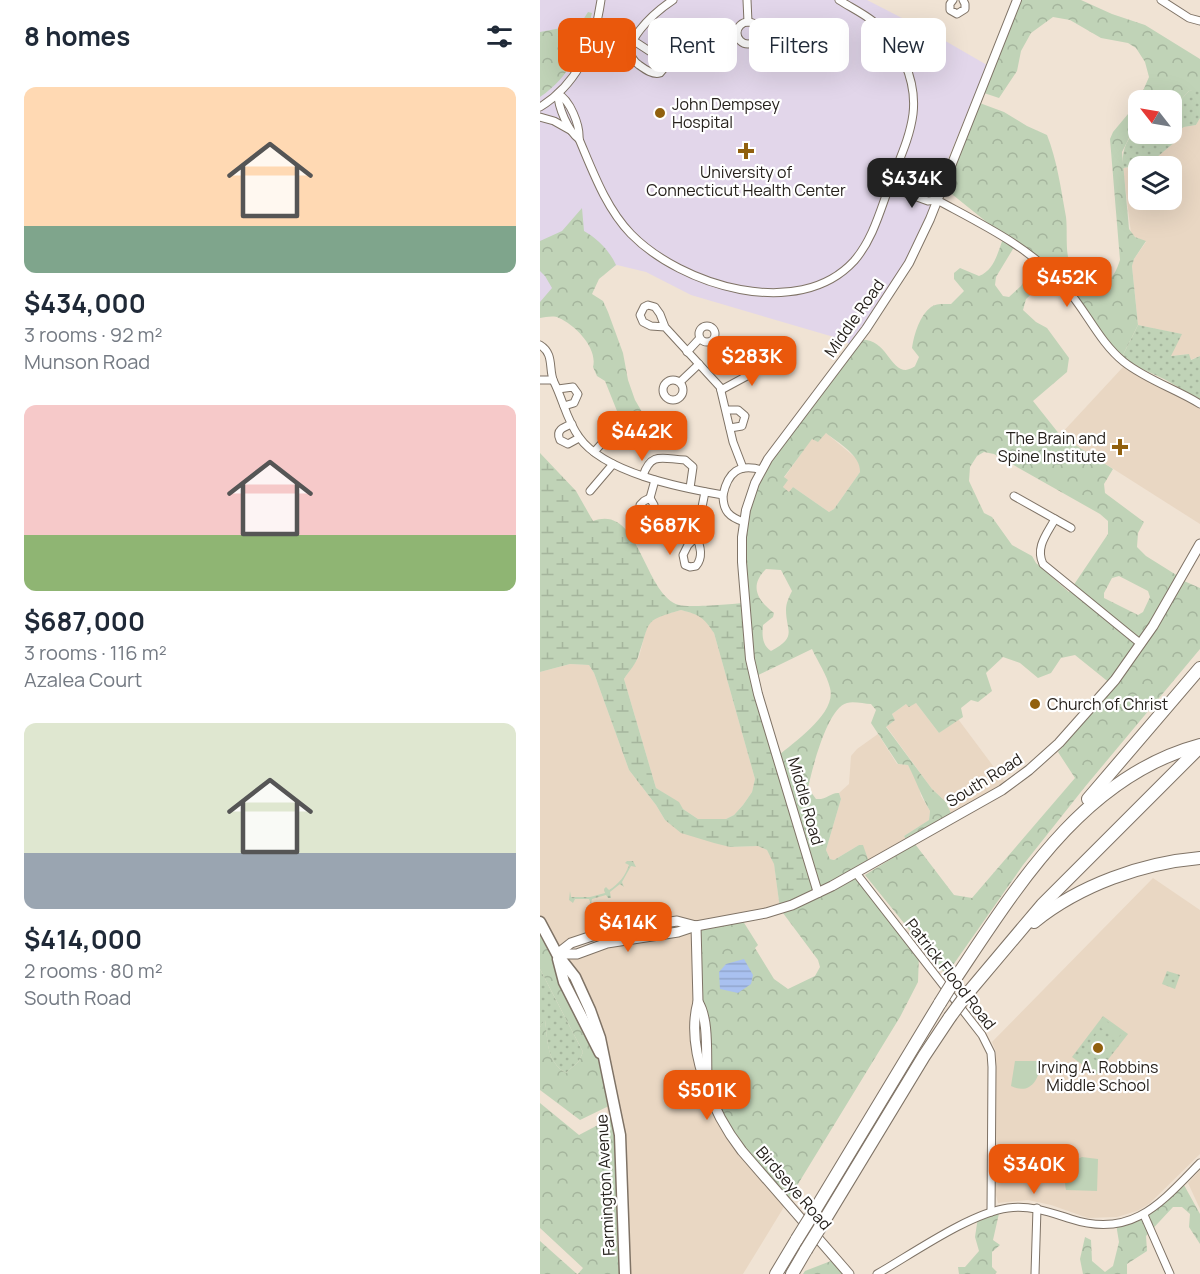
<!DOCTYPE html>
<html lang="en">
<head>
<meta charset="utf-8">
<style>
	:root { --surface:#fff; --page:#f2f2f3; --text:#1f2937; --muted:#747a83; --accent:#ea580c }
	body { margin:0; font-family:Manrope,sans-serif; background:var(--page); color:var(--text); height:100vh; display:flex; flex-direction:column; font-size:22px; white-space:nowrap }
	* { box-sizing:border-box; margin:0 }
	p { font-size:20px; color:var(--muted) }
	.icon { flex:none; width:33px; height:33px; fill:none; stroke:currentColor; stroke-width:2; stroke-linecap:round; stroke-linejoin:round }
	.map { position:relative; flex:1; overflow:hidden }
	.sheet { display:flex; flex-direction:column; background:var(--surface); width:540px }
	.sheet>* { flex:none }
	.top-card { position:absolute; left:18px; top:18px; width:552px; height:54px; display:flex; gap:12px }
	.needle { width:39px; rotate:301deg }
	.tools { position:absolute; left:588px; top:90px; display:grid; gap:12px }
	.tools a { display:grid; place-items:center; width:54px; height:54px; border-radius:12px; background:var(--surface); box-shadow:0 6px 24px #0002; font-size:30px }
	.price { position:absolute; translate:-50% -51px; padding:0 14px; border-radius:12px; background:var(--accent); color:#fff; font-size:20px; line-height:39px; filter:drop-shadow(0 2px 3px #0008) }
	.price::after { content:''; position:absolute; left:50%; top:36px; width:18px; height:14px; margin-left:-9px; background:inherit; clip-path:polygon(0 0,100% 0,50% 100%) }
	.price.on { background:#222; color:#fff }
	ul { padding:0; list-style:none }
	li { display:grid; align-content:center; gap:12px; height:318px; padding:0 24px }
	li span { display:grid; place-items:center; height:186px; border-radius:12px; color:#555 }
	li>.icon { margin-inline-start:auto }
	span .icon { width:108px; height:108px; fill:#fffc; stroke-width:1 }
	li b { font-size:26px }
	h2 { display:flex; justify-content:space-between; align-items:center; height:72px; padding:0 24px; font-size:26px }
	.tag { padding:0 21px; border-radius:12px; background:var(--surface); box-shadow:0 6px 24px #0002; font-size:21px; line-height:54px }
	.tag.on { background:var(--accent); color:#fff }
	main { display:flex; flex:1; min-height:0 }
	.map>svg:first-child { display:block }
	.built { fill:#e9d7c3; fill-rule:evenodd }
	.medical { fill:#e2d6ea }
	.grass { fill:url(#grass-dots) }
	.forest { fill:url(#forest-crowns); fill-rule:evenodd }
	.wetland { fill:url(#wetland-marsh); fill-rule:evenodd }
	.garden { fill:#c0d3b7 }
	.water { fill:url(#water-rules) }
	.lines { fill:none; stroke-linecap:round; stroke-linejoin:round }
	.minor-casing { stroke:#7f7366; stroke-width:9 }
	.tertiary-casing { stroke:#7f7366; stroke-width:10 }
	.secondary-casing { stroke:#7f7366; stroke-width:11 }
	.primary-casing { stroke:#7f7366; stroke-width:13 }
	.motorway-casing { stroke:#7f7366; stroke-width:14 }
	.minor { stroke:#fff; stroke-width:7 }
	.tertiary { stroke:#fff; stroke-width:8 }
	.secondary { stroke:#fff; stroke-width:9 }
	.primary { stroke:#fff; stroke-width:10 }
	.motorway { stroke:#fff; stroke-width:12 }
	.motorway-bridge-casing { stroke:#7f7366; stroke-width:14; stroke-linecap:butt }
	.motorway-bridge { stroke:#fff; stroke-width:12 }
	.poi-dot { fill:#91600e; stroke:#fff; stroke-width:2 }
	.labels { text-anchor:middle; stroke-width:4.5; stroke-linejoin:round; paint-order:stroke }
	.poi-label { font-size:16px; fill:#26211c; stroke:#fff; text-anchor:start }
	.street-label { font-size:16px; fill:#26211c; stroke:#fff }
</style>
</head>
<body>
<main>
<section class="sheet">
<h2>8 homes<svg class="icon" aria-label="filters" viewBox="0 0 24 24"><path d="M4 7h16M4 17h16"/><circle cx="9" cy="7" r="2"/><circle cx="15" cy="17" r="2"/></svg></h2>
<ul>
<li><span style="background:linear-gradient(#ffd9b3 75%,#7fa58c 0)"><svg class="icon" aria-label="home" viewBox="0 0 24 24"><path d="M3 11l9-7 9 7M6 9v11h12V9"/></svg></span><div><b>$434,000</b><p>3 rooms · 92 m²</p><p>Munson Road</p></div></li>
<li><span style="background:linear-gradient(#f6c9c9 70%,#8fb573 0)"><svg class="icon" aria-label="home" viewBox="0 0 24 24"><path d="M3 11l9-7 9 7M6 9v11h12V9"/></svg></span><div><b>$687,000</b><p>3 rooms · 116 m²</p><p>Azalea Court</p></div></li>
<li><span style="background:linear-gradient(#dfe7d0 70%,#9aa5b1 0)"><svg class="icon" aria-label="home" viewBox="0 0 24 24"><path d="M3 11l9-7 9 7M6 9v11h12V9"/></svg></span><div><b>$414,000</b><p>2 rooms · 80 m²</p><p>South Road</p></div></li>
</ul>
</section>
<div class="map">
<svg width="660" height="1274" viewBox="0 0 660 1274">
	<defs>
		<pattern id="grass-dots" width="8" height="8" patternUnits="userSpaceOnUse" patternTransform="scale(1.5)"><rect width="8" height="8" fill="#c0d3b7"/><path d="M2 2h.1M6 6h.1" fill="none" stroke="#a5b59d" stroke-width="1.8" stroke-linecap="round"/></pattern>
		<pattern id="forest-crowns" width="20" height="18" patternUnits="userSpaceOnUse" patternTransform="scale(1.5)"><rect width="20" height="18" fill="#c0d3b7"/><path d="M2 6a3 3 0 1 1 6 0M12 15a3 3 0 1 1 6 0" fill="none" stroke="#a5b59d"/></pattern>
		<pattern id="wetland-marsh" width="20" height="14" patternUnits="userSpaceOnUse" patternTransform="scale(1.5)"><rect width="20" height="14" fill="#c0d3b7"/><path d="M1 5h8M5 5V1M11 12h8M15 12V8" fill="none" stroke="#a5b59d"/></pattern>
		<pattern id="water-rules" width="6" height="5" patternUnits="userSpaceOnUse" patternTransform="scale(1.5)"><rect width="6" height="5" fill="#a9c1f0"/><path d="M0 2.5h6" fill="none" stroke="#91a6cd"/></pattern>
	</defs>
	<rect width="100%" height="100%" fill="#f0e3d4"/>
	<g class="built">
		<path d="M660,118V356L650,360L648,354L630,356L641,334L598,325L592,266L594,259L606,242L595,237L591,233L583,168L609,164L636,141L633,134L644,127L656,125ZM598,166H632V200H598Z"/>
		<path d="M584,366L660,407V524L520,435Z"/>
		<path d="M286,433L317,459L320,467V472L294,509L289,512L253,487L249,492L243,487L247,480L244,478L272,438Z"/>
		<path d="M141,610L157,614L164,619L174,633L215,779L212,792L203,805L194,815L186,819H158L143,809L138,802L116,788L84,679L99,657L107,626L116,617Z"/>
		<path d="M30,664L49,665L54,673L89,770L116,805L125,820L190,847L218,846L227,850L234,863L240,909L156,926L157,1046L247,1202L203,1274H85L58,1028L0,922V672ZM137,921L154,927L18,953L64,932Z"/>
		<path d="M376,703L399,733L418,719L468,786L413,818L406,802L392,789L346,726L355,720L352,714L366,704Z"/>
		<path d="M338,734L357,764L368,765L378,783L381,796L390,811L389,820L364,836L368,843L330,865L319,845L294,860L290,859L286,850L301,799L299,793L309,784L311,756L317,749Z"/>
		<path d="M613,878L660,910V1154L609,1204L597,1211L577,1217L548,1218L511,1205L488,1200L458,1203L455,1191L456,1052L452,1042Z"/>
		<path d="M660,1170V1209L648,1183Z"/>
	</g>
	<path class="medical" d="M0,0H327L395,35L447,65L396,188L388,212L365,261L338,305L309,344L304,340L151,295L106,272L77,265L0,311Z"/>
	<g class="grass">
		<path d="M655,89H660V118L656,125L644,127L633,134L636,141L609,164L583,168C582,151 585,140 598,130V134H632V109L649,91Z"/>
		<path d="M598,325L642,334L631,356L649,354L651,360L660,356V400L626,380L581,359Z"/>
		<path d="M87,861H93L96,867L91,866L82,882L84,887L80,884L70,892L71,898H68L66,895L52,899L51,904L49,899H35L33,903L29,900L30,891L31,897H50L65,893L64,889L66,887L69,890C79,884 85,876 89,865L85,863Z"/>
		<path d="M0,969L43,1052L39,1061L26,1073C6,1061 8,1042 5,1020L0,1027Z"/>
		<path d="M627,971L640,975L635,989L622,984Z"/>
		<path d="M563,1016L588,1034L556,1075L532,1057Z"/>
	</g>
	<g class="forest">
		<path d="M477,0H541L572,14L605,25L660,59V89L649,91L632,109V100H599L609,77L605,62L596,48L588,43L561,38L530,20L513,17L491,33L481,51L477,71L459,98L441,92Z"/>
		<path d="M48,12L52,13C43,47 30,77 0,97V32L21,28L33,29L41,23Z"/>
		<path d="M437,102L464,112L487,126L507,135C517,160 521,189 526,217C528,233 524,257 533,272C538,280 547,285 556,285C571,284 576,272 580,260L570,139L573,132L598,102V130L589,138L582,152L589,229L595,237L606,241L594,259L592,266L598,325L581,359L513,274L486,299L483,310L496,322L507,328L529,358L527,372L493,401L520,435L573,469L564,484L565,493L604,522L598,533L597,547L606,556L638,576L637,586L571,684L535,655L521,658L511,673L498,678L480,663L463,657L446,673L452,691L438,702L431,700L421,708L423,717L399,733L376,703L369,707L366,704L352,714L355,720L346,727L392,789L406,802L413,818L368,843L364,836L389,820L390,811C381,796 376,780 368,765L358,764L331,723L336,710L331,704C324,704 314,701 307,703C287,708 272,770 268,788L276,799C287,800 291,792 299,793L301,799L286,850L290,859L294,860L319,845H323L330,865L316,872L379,955L378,982L360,1017L247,1202L202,1151L167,1084L156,926L201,918L218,945L215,948L234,979L248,989L275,976L280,967L278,960L240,909L238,756C255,741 297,713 290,688C287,675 278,662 272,649L214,677L202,537L215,483L318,340C346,336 349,370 366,370C367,370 375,367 375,366L379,357L372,348C374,334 380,315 391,307C396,303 405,304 411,304L424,291L414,279V273L420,268L439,276C455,270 458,251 464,236L403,187ZM476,244L498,260L481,286L469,297L463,296L455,285L456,277ZM286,433C298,443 320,454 320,472L294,509L289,512L253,487L249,492L243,487L248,480L244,477L272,439L278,442ZM444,452L454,454L560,514L568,521V534L529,592L496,563L492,556L472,545L452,517L444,513L429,481L430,467L437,456ZM226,569L241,570L252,591C249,597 246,603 246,610C246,631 258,637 231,651C222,645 222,635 223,625L233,617L234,613C217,600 209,586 226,569ZM579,576L608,591L610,597L603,612L598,615L564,598V593L572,578Z"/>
		<path d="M42,208L44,231C58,239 69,250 76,265L59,279L52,294L63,301L68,312L83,353L88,380L95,400L105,417V424L95,430L86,425L77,411L65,381L57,376L53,367C58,348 35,325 19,318C14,315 6,317 0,318V302L12,288L5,276L0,271V241L22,231Z"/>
		<path d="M644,581L660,588V649L544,788L483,865L406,975L325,875L375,844L414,895L432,898L535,778L518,752L571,691L606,644Z"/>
		<path d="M0,922L53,1041L75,1103L40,1120L0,1090V1027L5,1019C8,1041 6,1061 26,1073L39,1061L43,1052L0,969Z"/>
		<path d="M0,1103L39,1135L77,1115L85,1274H38L43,1268L0,1228Z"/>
		<path d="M660,1163V1169L644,1185L660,1214V1244L649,1227L650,1214L642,1207H633L606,1236L607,1251L587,1264V1274H543L540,1259L545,1237L551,1240L552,1261L565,1272L573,1266L579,1242L576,1224L604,1215Z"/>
		<path d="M460,1209L453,1240L460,1245L452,1252V1267L457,1272L455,1274H419L418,1267H425L439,1251L435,1237L438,1217Z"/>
		<path d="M0,1241L37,1274H0Z"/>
		<path d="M296,1259L309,1274H263L265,1271Z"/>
	</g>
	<path class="wetland" d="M0,453L36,491L53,521C100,503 103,594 139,605C147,608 194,604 204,603L210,659L278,893L240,909L234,864L227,850L218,846L190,847L174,843L141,833L125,820L116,805L89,770L54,673L49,665L30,664L0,672ZM141,610C160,615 163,617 174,633L215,779L212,792L203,805L194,815L186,819H158L143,809L139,802L116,788L84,679C89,671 97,663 99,654C111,620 103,621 141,610Z"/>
	<g class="garden">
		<path d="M566,1021L582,1033L576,1040L561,1028Z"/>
		<path d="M559,1031L574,1043L569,1050L553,1038Z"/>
		<path d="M551,1041L566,1053L561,1060L545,1048Z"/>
		<path d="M543,1051L559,1063L554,1070L538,1058Z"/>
		<path d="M475,1061H500C501,1078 490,1096 471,1086Z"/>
		<path d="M542,1157L558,1159L557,1191L526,1190C523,1175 526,1163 542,1157Z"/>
	</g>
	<path class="water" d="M204,959L213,975L211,984L198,993L180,989L179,972L186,964Z"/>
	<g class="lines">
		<defs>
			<g id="minor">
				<path d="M207,0L208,22"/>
				<path d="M413,0L410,4V10L417,14L425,9V4L423,0"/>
				<path d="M621,0L649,18L660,21"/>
				<circle cx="208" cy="33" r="11"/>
				<path d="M94,41L123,60L125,67L120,73C113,75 106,70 99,65C72,47 118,10 133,0"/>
				<path d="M18,94C30,100 40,125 39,139C53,172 66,208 91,234C141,285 258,322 314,261C334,238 341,207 352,179C360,158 370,137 373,114C377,80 360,43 334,22C323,13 310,7 299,0"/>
				<path d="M18,94C18,107 28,131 39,139"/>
				<path d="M0,107C38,84 55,43 61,0"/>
				<path d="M0,117L14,121L30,130"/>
				<path d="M353,176L390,190L397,200C443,225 490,247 525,287C546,310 559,342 584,362C607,380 636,389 660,404"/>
				<path d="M349,187L388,201L397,200"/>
				<circle cx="167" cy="334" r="8"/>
				<path d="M125,327L111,326L103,322L100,315L104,307L108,305L115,307L120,314L125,327L180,387L193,442L203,468"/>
				<path d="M0,345C15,354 8,370 14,382C23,400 27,421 39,437C64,473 142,488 183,495C183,511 189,517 204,522"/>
				<circle cx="238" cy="359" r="8"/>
				<path d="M147,352L160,338"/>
				<path d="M0,380H13"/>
				<circle cx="133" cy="390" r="10"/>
				<path d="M140,382L159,364"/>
				<path d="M18,389L33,387L38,394L34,403L24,406"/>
				<path d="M181,390L231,363"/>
				<path d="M187,410H198L205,416L202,426L190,428"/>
				<path d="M32,424C24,427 15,430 20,440L28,444L39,438"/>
				<path d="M54,452L74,430"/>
				<path d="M103,476C111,451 123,459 145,460L153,467L150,488"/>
				<path d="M50,491L73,464"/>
				<path d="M183,495C188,472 199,463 222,470"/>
				<path d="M474,496L531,528"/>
				<path d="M110,498L114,505L113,513L104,515L100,512V505L104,501Z"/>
				<path d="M110,498L115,480"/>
				<path d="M515,519C507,534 495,547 503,564L601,644"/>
				<path d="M156,537C161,546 163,558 156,566L150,567L145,565L143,555L148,545Z"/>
				<path d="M156,537L165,492"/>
				<path d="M316,873L442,1035L451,1053L452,1067L451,1212"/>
				<path d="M604,1215L630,1274"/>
				<path d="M337,1274C372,1254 430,1213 468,1208C491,1205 509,1212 531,1219C592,1239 621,1203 660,1163"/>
				<path d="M495,1274L497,1208"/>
			</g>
			<path id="tertiary" d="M278,893L218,694L210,659L202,562V537L206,510L215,483L228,459L326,329L369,263L390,219L477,0"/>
			<g id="secondary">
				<path d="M156,926L158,1002C145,1049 173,1114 202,1151L309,1274"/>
				<path d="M17,954H37L67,943L138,932L156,926L226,913L252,905L292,886L462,790L489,770L519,743L575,680L613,626L660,544"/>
				<path d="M17,954L31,943L64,932L137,921L156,926"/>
				<path d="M158,1002C169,1019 166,1054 167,1076"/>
			</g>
			<g id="primary">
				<path d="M0,922L17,954L35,977L50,1010L60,1038L80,1135L85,1274"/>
				<path d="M18,959L24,982L60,1053"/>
			</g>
			<g id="motorway">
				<path d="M548,799L660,668"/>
				<path d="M494,922C540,885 602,863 660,858"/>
				<path d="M415,979C478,885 544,776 660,745"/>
				<path d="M427,994L502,905L660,747"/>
				<path d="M275,1210L400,1003"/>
				<path d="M284,1221L384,1056L410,1017"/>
				<path d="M236,1274L257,1239"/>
				<path d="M252,1274L266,1250"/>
			</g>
		</defs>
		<use href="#minor" class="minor-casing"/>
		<use href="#tertiary" class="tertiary-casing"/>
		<use href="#secondary" class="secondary-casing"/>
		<use href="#primary" class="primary-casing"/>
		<use href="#motorway" class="motorway-casing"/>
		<use href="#minor" class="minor"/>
		<use href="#tertiary" class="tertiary"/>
		<use href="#secondary" class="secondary"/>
		<use href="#primary" class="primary"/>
		<use href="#motorway" class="motorway"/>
		<defs>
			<g id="motorway-bridge">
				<path d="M400,1003L415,979"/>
				<path d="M410,1017L427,994"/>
				<path d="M257,1239L275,1210"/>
				<path d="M266,1250L284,1221"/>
			</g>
		</defs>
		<use href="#motorway-bridge" class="motorway-bridge-casing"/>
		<use href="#motorway-bridge" class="motorway-bridge"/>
	</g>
	<g class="poi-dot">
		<circle cx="120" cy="113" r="6"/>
		<path d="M203 142h6v6h6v6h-6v6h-6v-6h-6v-6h6z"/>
		<path d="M577 438h6v6h6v6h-6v6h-6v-6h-6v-6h6z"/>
		<circle cx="495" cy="704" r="6"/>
		<circle cx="558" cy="1048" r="6"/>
	</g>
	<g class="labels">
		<g class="poi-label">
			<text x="132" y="110">John Dempsey<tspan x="132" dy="18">Hospital</tspan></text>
			<text x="206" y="178" text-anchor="middle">University of<tspan x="206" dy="18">Connecticut Health Center</tspan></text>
			<text x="566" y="444" text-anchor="end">The Brain and<tspan x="566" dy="18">Spine Institute</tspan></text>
			<text x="507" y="710">Church of Christ</text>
			<text x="558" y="1073" text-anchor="middle">Irving A. Robbins<tspan x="558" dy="18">Middle School</tspan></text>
		</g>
		<g class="street-label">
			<text transform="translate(314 318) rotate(-55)" y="6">Middle Road</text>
			<text transform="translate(444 780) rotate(-32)" y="6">South Road</text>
			<text transform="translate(266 801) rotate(74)" y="6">Middle Road</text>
			<text transform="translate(411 974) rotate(52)" y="6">Patrick Flood Road</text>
			<text transform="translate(65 1185) rotate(-93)" y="6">Farmington Avenue</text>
			<text transform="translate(254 1188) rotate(49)" y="6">Birdseye Road</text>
		</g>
	</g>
</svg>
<div class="tools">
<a><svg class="needle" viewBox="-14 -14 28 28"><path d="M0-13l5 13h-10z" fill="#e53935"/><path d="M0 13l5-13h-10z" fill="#747a83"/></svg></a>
<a><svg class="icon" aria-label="layers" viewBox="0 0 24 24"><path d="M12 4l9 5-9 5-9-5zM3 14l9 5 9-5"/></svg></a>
</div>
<b class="price on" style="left:372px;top:209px">$434K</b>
<b class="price" style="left:527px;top:308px">$452K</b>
<b class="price" style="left:212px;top:387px">$283K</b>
<b class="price" style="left:102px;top:462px">$442K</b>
<b class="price" style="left:130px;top:556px">$687K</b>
<b class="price" style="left:88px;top:953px">$414K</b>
<b class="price" style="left:167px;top:1121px">$501K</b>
<b class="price" style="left:494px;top:1195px">$340K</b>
<div class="top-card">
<a class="tag on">Buy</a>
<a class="tag">Rent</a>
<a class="tag">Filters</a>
<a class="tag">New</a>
</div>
</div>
</main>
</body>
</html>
